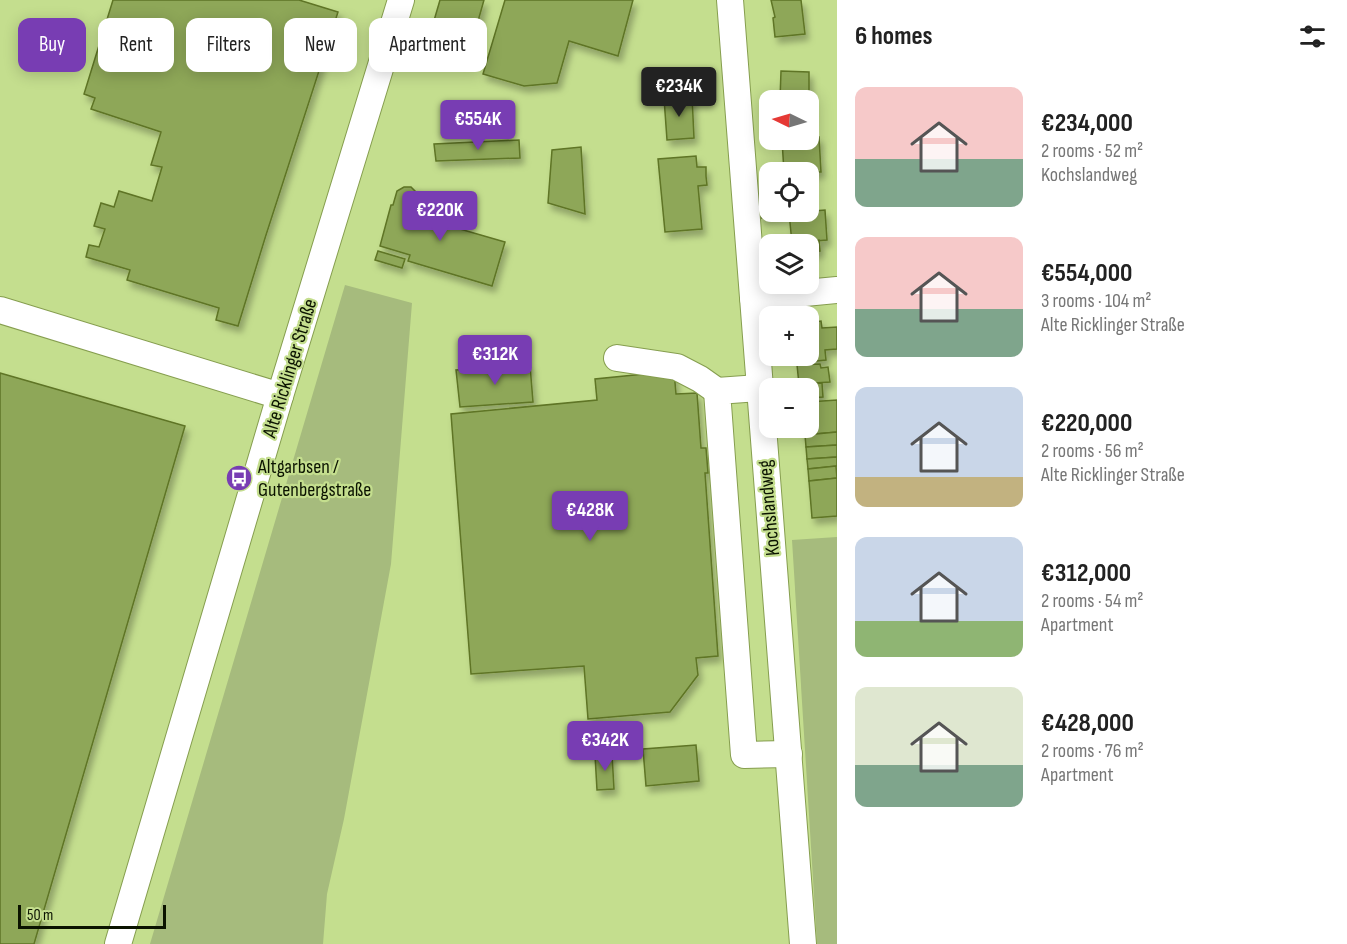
<!DOCTYPE html>
<html lang="en">
<head>
<meta charset="utf-8">
<style>
	:root { --surface:#fff; --page:#f2f2f2; --text:#222; --muted:#767676; --accent:#783db3 }
	body { margin:0; font-family:"Sofia Sans Condensed",sans-serif; background:var(--page); color:var(--text); height:100vh; display:flex; flex-direction:column; font-size:22px; white-space:nowrap }
	* { box-sizing:border-box; margin:0 }
	p { font-size:20px; color:var(--muted) }
	.icon { flex:none; width:33px; height:33px; fill:none; stroke:currentColor; stroke-width:2; stroke-linecap:round; stroke-linejoin:round }
	.map { position:relative; flex:1; overflow:hidden }
	.sheet { display:flex; flex-direction:column; background:var(--surface); width:510px }
	.sheet>* { flex:none }
	.top-card { position:absolute; left:18px; top:18px; width:570px; height:54px; display:flex; gap:12px }
	.needle { width:39px; rotate:275deg }
	.buttons { position:absolute; left:759px; top:90px; display:grid; gap:12px }
	.buttons a { display:grid; place-items:center; width:60px; height:60px; border-radius:12px; background:var(--surface); box-shadow:0 3px 15px #0003; font-size:30px }
	.scale { position:absolute; left:18px; bottom:15px; width:148px; box-sizing:border-box; padding-left:6px; border:3px solid #0b1300; border-top:0; font-size:16px; line-height:21px; white-space:nowrap; color:#0b1300; -webkit-text-stroke:4px #c4de8e; paint-order:stroke }
	.price { position:absolute; translate:-50% -51px; padding:0 14px; border-radius:6px; background:var(--accent); color:#fff; font-size:20px; line-height:39px; filter:drop-shadow(0 2px 3px #0008) }
	.price::after { content:''; position:absolute; left:50%; top:36px; width:18px; height:14px; margin-left:-9px; background:inherit; clip-path:polygon(0 0,100% 0,50% 100%) }
	.price.current { background:#222; color:#fff }
	ul { padding:0; list-style:none }
	li { display:flex; align-items:center; gap:18px; height:150px; padding:0 18px }
	li span { display:grid; place-items:center; flex:none; width:168px; height:120px; border-radius:12px; color:#555 }
	li>.icon { margin-inline-start:auto }
	span .icon { width:72px; height:72px; fill:#fffc; stroke-width:1 }
	li b { font-size:26px }
	h2 { display:flex; justify-content:space-between; align-items:center; height:72px; padding:0 18px; font-size:26px }
	.pill { padding:0 21px; border-radius:12px; background:var(--surface); box-shadow:0 3px 15px #0003; font-size:21px; line-height:54px }
	.pill.current { background:var(--accent); color:#fff }
	main { display:flex; flex:1; min-height:0 }
	.map>svg:first-child { display:block }
	.green { fill:#a6bb7d }
	.building { fill:#8ea758; stroke:#5e7425; stroke-width:1.5; filter:url(#shadow) }
	.lines { fill:none; stroke-linecap:round; stroke-linejoin:round }
	.minor-casing { stroke:#869e4f; stroke-width:28 }
	.minor { stroke:#fff; stroke-width:26 }
	.labels { text-anchor:middle; stroke-width:4.5; stroke-linejoin:round; paint-order:stroke }
	.street-label { font-size:20px; fill:#0b1300; stroke:#c4de8e }
	.poi-label { font-size:20px; fill:#0b1300; stroke:#c4de8e; text-anchor:start }
</style>
</head>
<body>
<main>
<div class="map">
<svg width="837" height="944" viewBox="0 0 837 944">
	<defs>
		<filter id="shadow"><feDropShadow dx="3.5" dy="6" stdDeviation="3" flood-color="#0004"/></filter>
	</defs>
	<rect width="100%" height="100%" fill="#c4de8e"/>
	<g class="green">
		<path d="M345,285L412,303L391,564L344,819L327,894L323,944H150Z"/>
		<path d="M837,537V944H817L792,540Z"/>
	</g>
	<g class="building">
		<path d="M113,0H299L338,12L266,235L238,326L216,320L219,308L127,280L130,270L86,257L89,245L99,247L105,229L94,226L101,203L114,207L119,191L152,201L162,167L151,165L161,132L91,109L95,98L84,94Z"/>
		<path d="M440,0H484L467,60L426,48Z"/>
		<path d="M505,0H633L618,56L569,41L557,83L524,86L483,74Z"/>
		<path d="M771,0H801L805,34L775,37L773,18L775,17Z"/>
		<path d="M781,71L809,72V117L808,100H780Z"/>
		<path d="M692,96L694,138L667,140L664,98Z"/>
		<path d="M808,137H819L821,172H784L782,140H808Z"/>
		<path d="M519,140L520,158L436,161L434,144Z"/>
		<path d="M581,147L585,214L548,203L552,150Z"/>
		<path d="M696,156L697,167H706V176L707,185L698,186L702,229L665,232L658,159Z"/>
		<path d="M404,187H411L418,194L414,212L447,221L446,225L505,242L492,286L408,261L410,255L380,246L391,205H393L397,191Z"/>
		<path d="M770,205V212H786V216L761,218L760,206Z"/>
		<path d="M825,210L827,240L792,243L789,213Z"/>
		<path d="M819,240L820,251L808,252V244H792V243Z"/>
		<path d="M378,251L405,259L402,268L375,260Z"/>
		<path d="M821,321L822,328L837,327V349L825,350L826,360L798,363L797,356H808V323Z"/>
		<path d="M820,364L821,368L828,367L830,382L799,384L797,365Z"/>
		<path d="M530,365L533,402L460,407L456,370Z"/>
		<path d="M674,371L676,394L697,393L701,448H706L708,473H705L718,656L696,658L698,675L670,712L588,719L584,666L471,674L451,414L597,400L595,379Z"/>
		<path d="M0,373L185,426L34,944H0Z"/>
		<path d="M822,383L823,397L808,398V388H784V386Z"/>
		<path d="M837,400V432L803,435L802,428H808V402Z"/>
		<path d="M837,432V445L806,447L805,435Z"/>
		<path d="M837,445V457L807,459L806,447Z"/>
		<path d="M837,457V466L808,469L807,459Z"/>
		<path d="M836,466L837,478L809,481L808,469Z"/>
		<path d="M837,478V516L812,518L809,481Z"/>
		<path d="M696,745L699,781L646,786L643,749Z"/>
		<path d="M612,754L614,789L597,790L595,755Z"/>
	</g>
	<g class="lines">
		<defs>
			<g id="minor">
				<path d="M730,0L803,944"/>
				<path d="M753,298L837,290"/>
				<path d="M0,310L280,396"/>
				<path d="M617,358L677,367L700,379L717,391"/>
				<path d="M759,388L717,391L744,755L789,754"/>
				<path d="M118,944L280,396L401,0"/>
			</g>
		</defs>
		<use href="#minor" class="minor-casing"/>
		<use href="#minor" class="minor"/>
	</g>
	<defs>
		<symbol id="bus-disc" viewBox="-11 -11 22 22"><circle r="9.5" fill="#783db3" stroke="#c4de8e"/><path d="M-5-6H5V4H4V6H2V4H-2V6H-4V4H-5ZM-3.5-4V0h7V-4ZM-3.5 1.2v1.5H-2V1.2ZM2 1.2v1.5H3.5V1.2Z" fill="#fff"/></symbol>
	</defs>
	<g fill-rule="evenodd">
		<use href="#bus-disc" x="224" y="463" width="30" height="30"/>
	</g>
	<g class="labels">
		<g class="street-label">
			<text transform="translate(289 368) rotate(-73)" y="7">Alte Ricklinger Straße</text>
			<text transform="translate(768 508) rotate(-95)" y="7">Kochslandweg</text>
		</g>
		<g class="poi-label">
			<text x="258" y="473">Altgarbsen /<tspan x="258" dy="23">Gutenbergstraße</tspan></text>
		</g>
	</g>
</svg>
<div class="buttons">
<a><svg class="needle" viewBox="-14 -14 28 28"><path d="M0-13l5 13h-10z" fill="#e53935"/><path d="M0 13l5-13h-10z" fill="#767676"/></svg></a>
<a><svg class="icon" aria-label="locate" viewBox="0 0 24 24"><circle cx="12" cy="12" r="6"/><path d="M12 2v4M12 18v4M2 12h4M18 12h4"/></svg></a>
<a><svg class="icon" aria-label="layers" viewBox="0 0 24 24"><path d="M12 4l9 5-9 5-9-5zM3 14l9 5 9-5"/></svg></a>
<a>+</a>
<a>−</a>
</div>
<div class="scale">50 m</div>
<b class="price current" style="left:679px;top:118px">€234K</b>
<b class="price" style="left:478px;top:151px">€554K</b>
<b class="price" style="left:440px;top:242px">€220K</b>
<b class="price" style="left:495px;top:386px">€312K</b>
<b class="price" style="left:590px;top:542px">€428K</b>
<b class="price" style="left:605px;top:772px">€342K</b>
<div class="top-card">
<a class="pill current">Buy</a>
<a class="pill">Rent</a>
<a class="pill">Filters</a>
<a class="pill">New</a>
<a class="pill">Apartment</a>
</div>
</div>
<section class="sheet">
<h2>6 homes<svg class="icon" aria-label="filters" viewBox="0 0 24 24"><path d="M4 7h16M4 17h16"/><circle cx="9" cy="7" r="2"/><circle cx="15" cy="17" r="2"/></svg></h2>
<ul>
<li><span style="background:linear-gradient(#f6c9c9 60%,#7fa58c 0)"><svg class="icon" aria-label="home" viewBox="0 0 24 24"><path d="M3 11l9-7 9 7M6 9v11h12V9"/></svg></span><div><b>€234,000</b><p>2 rooms · 52 m²</p><p>Kochslandweg</p></div></li>
<li><span style="background:linear-gradient(#f6c9c9 60%,#7fa58c 0)"><svg class="icon" aria-label="home" viewBox="0 0 24 24"><path d="M3 11l9-7 9 7M6 9v11h12V9"/></svg></span><div><b>€554,000</b><p>3 rooms · 104 m²</p><p>Alte Ricklinger Straße</p></div></li>
<li><span style="background:linear-gradient(#c9d6e8 75%,#c2b280 0)"><svg class="icon" aria-label="home" viewBox="0 0 24 24"><path d="M3 11l9-7 9 7M6 9v11h12V9"/></svg></span><div><b>€220,000</b><p>2 rooms · 56 m²</p><p>Alte Ricklinger Straße</p></div></li>
<li><span style="background:linear-gradient(#c9d6e8 70%,#8fb573 0)"><svg class="icon" aria-label="home" viewBox="0 0 24 24"><path d="M3 11l9-7 9 7M6 9v11h12V9"/></svg></span><div><b>€312,000</b><p>2 rooms · 54 m²</p><p>Apartment</p></div></li>
<li><span style="background:linear-gradient(#dfe7d0 65%,#7fa58c 0)"><svg class="icon" aria-label="home" viewBox="0 0 24 24"><path d="M3 11l9-7 9 7M6 9v11h12V9"/></svg></span><div><b>€428,000</b><p>2 rooms · 76 m²</p><p>Apartment</p></div></li>
</ul>
</section>
</main>
</body>
</html>
